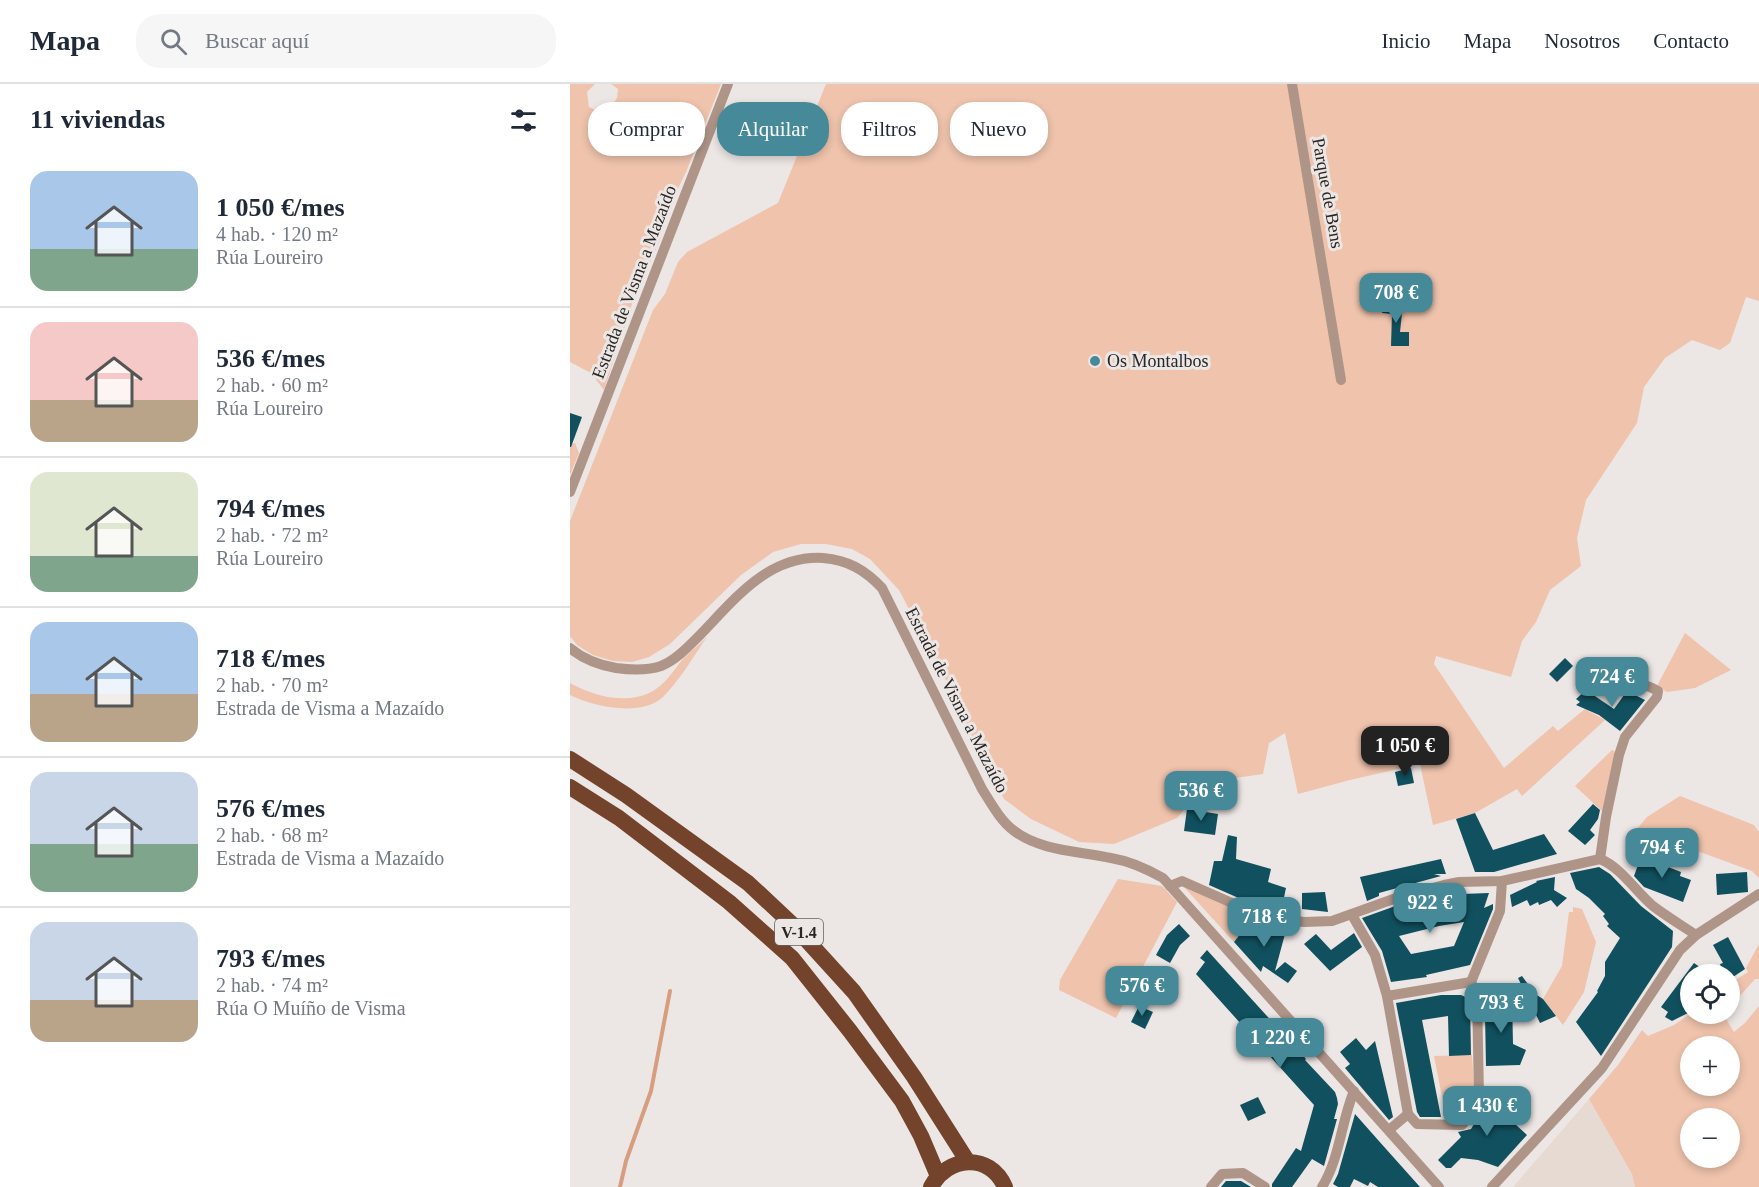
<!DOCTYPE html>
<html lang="es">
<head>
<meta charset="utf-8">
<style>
	:root { --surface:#fff; --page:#f6f6f7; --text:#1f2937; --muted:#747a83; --line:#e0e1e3; --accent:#468999 }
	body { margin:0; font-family:"Times New Roman",serif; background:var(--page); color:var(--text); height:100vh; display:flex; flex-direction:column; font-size:22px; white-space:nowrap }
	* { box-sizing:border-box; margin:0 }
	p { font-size:20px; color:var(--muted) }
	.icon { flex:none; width:33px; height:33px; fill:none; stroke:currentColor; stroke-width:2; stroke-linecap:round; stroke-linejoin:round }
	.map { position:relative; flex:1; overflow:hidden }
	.details { display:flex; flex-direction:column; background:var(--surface); width:570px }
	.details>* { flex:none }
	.guide { position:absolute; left:18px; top:18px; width:570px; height:54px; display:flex; gap:12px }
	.controls { position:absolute; left:1110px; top:880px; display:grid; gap:12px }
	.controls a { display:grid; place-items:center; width:60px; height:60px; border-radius:50%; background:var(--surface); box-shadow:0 3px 9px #0003; font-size:30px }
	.price { position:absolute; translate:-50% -51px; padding:0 14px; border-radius:12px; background:var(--accent); color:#fff; font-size:20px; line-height:39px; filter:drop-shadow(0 2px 3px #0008) }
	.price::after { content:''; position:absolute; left:50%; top:36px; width:18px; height:14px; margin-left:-9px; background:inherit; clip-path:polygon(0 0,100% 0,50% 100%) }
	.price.current { background:#222; color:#fff }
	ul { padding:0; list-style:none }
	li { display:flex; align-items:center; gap:18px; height:150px; padding:0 30px }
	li+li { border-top:2px solid var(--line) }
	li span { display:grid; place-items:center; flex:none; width:168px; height:120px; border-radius:18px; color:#555 }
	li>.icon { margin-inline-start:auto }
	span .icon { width:72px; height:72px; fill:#fffc; stroke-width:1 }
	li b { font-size:26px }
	h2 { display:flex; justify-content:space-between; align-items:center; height:72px; padding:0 30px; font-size:26px }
	.tag { padding:0 21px; border-radius:24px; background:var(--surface); box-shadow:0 3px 9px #0003; font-size:21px; line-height:54px }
	.tag.current { background:var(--accent); color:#fff }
	header { display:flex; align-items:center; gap:36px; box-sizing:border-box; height:84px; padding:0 30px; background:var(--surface); border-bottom:2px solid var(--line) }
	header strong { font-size:28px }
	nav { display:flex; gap:33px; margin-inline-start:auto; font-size:21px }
	.search { width:420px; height:54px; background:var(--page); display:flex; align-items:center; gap:15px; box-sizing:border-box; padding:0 21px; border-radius:24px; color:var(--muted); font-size:22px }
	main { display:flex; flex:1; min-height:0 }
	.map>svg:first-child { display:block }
	.built { fill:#e7dad3 }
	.green { fill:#efc3ac; fill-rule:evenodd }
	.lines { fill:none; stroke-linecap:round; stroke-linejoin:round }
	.stream { stroke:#d79d7f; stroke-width:4 }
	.building { fill:#11515f; fill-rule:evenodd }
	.minor { stroke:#af9588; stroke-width:10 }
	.trunk { stroke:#73442b; stroke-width:16 }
	.poi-dot { fill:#468999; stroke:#ece6e4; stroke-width:2 }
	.labels { text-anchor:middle; stroke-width:6; stroke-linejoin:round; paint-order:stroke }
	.shield { fill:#ece6e4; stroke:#64605f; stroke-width:1.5 }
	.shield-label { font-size:16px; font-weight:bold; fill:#292726 }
	.street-label { font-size:18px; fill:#292726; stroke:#ece6e4 }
	.poi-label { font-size:18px; fill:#292726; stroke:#ece6e4; text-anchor:start }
</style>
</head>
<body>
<header>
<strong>Mapa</strong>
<div class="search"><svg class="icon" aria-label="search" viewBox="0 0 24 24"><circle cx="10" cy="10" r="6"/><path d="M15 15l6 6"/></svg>Buscar aquí</div>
<nav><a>Inicio</a><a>Mapa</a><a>Nosotros</a><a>Contacto</a></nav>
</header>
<main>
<section class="details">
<h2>11 viviendas<svg class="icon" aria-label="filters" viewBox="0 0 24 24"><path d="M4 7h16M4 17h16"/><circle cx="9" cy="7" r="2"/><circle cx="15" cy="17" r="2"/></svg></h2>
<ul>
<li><span style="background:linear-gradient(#a9c7e8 65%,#7fa58c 0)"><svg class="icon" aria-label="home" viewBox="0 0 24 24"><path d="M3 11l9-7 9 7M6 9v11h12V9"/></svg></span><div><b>1 050 €/mes</b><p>4 hab. · 120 m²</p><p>Rúa Loureiro</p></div></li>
<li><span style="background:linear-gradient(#f6c9c9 65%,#b9a48a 0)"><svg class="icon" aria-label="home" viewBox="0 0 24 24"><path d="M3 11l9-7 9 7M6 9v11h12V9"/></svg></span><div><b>536 €/mes</b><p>2 hab. · 60 m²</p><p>Rúa Loureiro</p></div></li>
<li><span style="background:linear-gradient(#dfe7d0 70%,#7fa58c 0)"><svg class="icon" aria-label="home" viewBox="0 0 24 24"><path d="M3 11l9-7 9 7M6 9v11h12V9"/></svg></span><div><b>794 €/mes</b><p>2 hab. · 72 m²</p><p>Rúa Loureiro</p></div></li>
<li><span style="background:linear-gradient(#a9c7e8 60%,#b9a48a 0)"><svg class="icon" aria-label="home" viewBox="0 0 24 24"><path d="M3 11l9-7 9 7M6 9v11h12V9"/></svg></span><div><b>718 €/mes</b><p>2 hab. · 70 m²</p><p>Estrada de Visma a Mazaído</p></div></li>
<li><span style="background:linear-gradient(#c9d6e8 60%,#7fa58c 0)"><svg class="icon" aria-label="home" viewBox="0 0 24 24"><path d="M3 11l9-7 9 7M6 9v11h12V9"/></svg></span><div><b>576 €/mes</b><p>2 hab. · 68 m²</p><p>Estrada de Visma a Mazaído</p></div></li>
<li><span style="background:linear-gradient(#c9d6e8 65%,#b9a48a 0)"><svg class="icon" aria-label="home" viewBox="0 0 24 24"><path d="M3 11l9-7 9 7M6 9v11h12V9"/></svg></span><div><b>793 €/mes</b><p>2 hab. · 74 m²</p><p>Rúa O Muíño de Visma</p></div></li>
</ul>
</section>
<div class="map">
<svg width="1189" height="1103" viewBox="0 0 1189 1103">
	<rect width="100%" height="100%" fill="#ece6e4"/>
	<path class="built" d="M1019,1015L1062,1090L1065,1103H943Z"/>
	<g class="green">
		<path d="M0,0H25L17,8L19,23L27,27L40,25L47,14L48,5L41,0H151L116,88L104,113L89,158L64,214L34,306L21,289L0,278Z"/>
		<path d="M256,0H1189V217L1176,213L1160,259L1150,266L1122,256L1095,274L1074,303L1067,339L1016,416L1007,454L1011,482L980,506L966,538L952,557L941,593L866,572L864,580L934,684L983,642L988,647L1015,625L1035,636L952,712L947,705L905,729L863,741L850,680L780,696L728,710L715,649L699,659L693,690L658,695L633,694L628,709L607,734L544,760L509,758L461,735L434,715L416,683L378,600L329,506L300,475L282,465L256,460H231L203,468L171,491L100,560L79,573L62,578L43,577L23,571L7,561L0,552V437L83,226L95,210L108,178L117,168L208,119Z"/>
		<path d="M5,359L9,369L0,391V360Z"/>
		<path d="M1115,549L1161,586L1125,604L1097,608L1087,602Z"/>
		<path d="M137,553C123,573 110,596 93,613C72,633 23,623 0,611V599C23,612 56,621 81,608C95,601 103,587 113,575C121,567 129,561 137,553Z"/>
		<path d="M1042,666L1047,669L1033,728L1005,702Z"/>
		<path d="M1110,712L1184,741L1189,748V794L1182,787L1067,745L1077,733Z"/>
		<path d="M548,795L592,802L607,818L546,934L489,906L490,896Z"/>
		<path d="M614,803L679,830L671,849L664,858Z"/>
		<path d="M1003,823L1012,825L1026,858L1014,908L993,941L973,915L992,882L999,828H1003Z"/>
		<path d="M1189,860V895H1185L1160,923V907H1163L1167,895L1178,888L1176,884Z"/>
		<path d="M1189,922V1103H1065L1062,1090L1019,1015L1048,981L1072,946L1078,952L1104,941L1120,930H1153L1164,948L1175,939ZM1120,963H1160V1002H1120ZM1120,1035H1160V1074H1120Z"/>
		<path d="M902,971C903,994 912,1037 877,1038L864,972Z"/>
	</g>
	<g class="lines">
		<path class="stream" d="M50,1103L56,1077L81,1007L100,907"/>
	</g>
	<g class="building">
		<path d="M813,218L833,220L830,248H839V262H821L822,230L812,229Z"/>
		<path d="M0,329L12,333L1,363H0Z"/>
		<path d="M995,574L1003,582L987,598L979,590Z"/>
		<path d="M1016,606L1044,625L1057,607L1075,616L1050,647L1029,631L1006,621L1010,618L1006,615Z"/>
		<path d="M841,684L844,699L828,702L825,688Z"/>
		<path d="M1023,720L1030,726L1028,735L1020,746L1025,751L1015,761L998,747Z"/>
		<path d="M617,725L648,730L645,751L614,747Z"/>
		<path d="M905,729L923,766L974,750L987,770L924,788H905L886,735Z"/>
		<path d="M658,751L667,753L666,775L701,785L698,798L716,804L712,823L694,816L692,823H689L639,801L644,777H652Z"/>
		<path d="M1072,770L1086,774L1085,778L1111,788L1110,792L1121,796L1113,818L1074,803L1064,792Z"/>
		<path d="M871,775L876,790H864L871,792L809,809V812L797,817L790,793Z"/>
		<path d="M1029,783L1040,790L1071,822L1103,847L1102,863L1031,972L1006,938L1028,908L1027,907L1035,892V878L1050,854L1037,842L1039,840L1033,832L1035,830L1019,814L1006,805L1000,789Z"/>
		<path d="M1177,788L1178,808L1147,811L1146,790Z"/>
		<path d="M985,793L984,806L997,814L987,823L981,816L969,821L968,818L960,822L957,816L942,823L940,811L967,798L966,797Z"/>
		<path d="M755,808L758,828L732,825V809Z"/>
		<path d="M919,809L914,824L923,820V825L900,881L856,891L857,893L821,898L812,867L792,834L831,820L864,811ZM894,838L884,862L841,870L829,852L869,842Z"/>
		<path d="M678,834L715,850L705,887L715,878L727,887L718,899L693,882L691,888L664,858L671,849Z"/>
		<path d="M609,840L620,852L610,861L600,879L586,871L597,851Z"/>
		<path d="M784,849L792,863L760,887L734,860L746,850L761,866Z"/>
		<path d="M1158,853L1175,885L1160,895V891H1154L1150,880L1153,879L1143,861Z"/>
		<path d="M637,866L736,975L735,976L765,1008L767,1014L768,1020L764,1035H767L754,1082L742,1075L722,1103H702V1100L726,1064L731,1067L744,1021L626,890L635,878L630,874Z"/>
		<path d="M1124,879L1141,891H1120V907L1115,915L1120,924V928L1102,937L1095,933L1098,928L1091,923Z"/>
		<path d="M952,892L965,910L973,915L986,932L970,939L948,894Z"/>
		<path d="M871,911H891L900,915L901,971L879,972L878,932L852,936L871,1033H850L847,1028L826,919Z"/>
		<path d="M917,914H942L943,960L956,966L950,981L916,982L915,930L916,931Z"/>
		<path d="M569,922L583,928L575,945L561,938Z"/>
		<path d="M786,954L796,966L805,957L823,1033L819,1036L775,984L780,980L770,968Z"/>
		<path d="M932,1008L943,1017L933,1029L957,1051L928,1083L908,1076L891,1074L881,1084H876L868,1076L891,1053L888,1048L901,1045L917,1019L921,1022Z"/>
		<path d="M688,1013L696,1029L678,1037L670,1021Z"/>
		<path d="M785,1030L808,1056L850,1103H808L800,1098L798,1102L784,1095L780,1103H768L763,1100L768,1090Z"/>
		<path d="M656,1097H671L681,1103H651Z"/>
	</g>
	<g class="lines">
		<g class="minor">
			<path d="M722,0L771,296"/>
			<path d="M0,408L158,0"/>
			<path d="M0,564C13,575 29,581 46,584C61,586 76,587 91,582C106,576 119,562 130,551C165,515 198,471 253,474C278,476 295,486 312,504L412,705C421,719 430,736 443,746C469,767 509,767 541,774C559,777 577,785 593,794L869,1103"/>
			<path d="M1030,775L1036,733L1049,671L1055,653L1087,613L1088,607C1071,597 1051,596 1033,589"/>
			<path d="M600,802L612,797L687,830L712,836L735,838L762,837L829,813L874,801L889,798L932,797L1030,775C1052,784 1065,807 1083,822C1096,832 1111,841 1126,851"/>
			<path d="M782,831L805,871L817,912L838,1030"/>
			<path d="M817,912L901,898"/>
			<path d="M838,1030L847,1040L892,1041L902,1029L909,1012L907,910L901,898L930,827L932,797"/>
			<path d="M819,1046L838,1030"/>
			<path d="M641,1103L652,1090L673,1089L695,1103"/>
			<path d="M752,1103C770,1074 771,1038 784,1007"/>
			<path d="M922,1103L1032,984L1110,866L1126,851L1189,810"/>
		</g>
		<g class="trunk">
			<path d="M0,675L56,711L178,799L223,841L284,908L344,993L398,1078"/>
			<path d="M0,703L49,734L159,818L222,874L280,947L332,1017L351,1052L368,1092"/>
			<path d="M361,1103C377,1072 420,1068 435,1103"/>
		</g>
	</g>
	<circle class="poi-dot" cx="525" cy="277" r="6"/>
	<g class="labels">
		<rect class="shield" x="205" y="835" width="48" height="26" rx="4.5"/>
		<g class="shield-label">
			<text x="229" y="854">V-1.4</text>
		</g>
		<g class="street-label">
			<text transform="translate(758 109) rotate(80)" y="6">Parque de Bens</text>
			<text transform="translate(64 198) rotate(-69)" y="6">Estrada de Visma a Mazaído</text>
			<text transform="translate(387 616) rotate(63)" y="6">Estrada de Visma a Mazaído</text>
		</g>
		<g class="poi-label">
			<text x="537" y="283">Os Montalbos</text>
		</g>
	</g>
</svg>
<div class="controls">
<a><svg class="icon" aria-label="locate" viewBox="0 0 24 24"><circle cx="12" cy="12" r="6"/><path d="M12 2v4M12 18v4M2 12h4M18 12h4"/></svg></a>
<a>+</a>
<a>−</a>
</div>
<b class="price" style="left:826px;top:240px">708 €</b>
<b class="price" style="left:1042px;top:624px">724 €</b>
<b class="price current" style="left:835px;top:693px">1 050 €</b>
<b class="price" style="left:631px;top:738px">536 €</b>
<b class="price" style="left:1092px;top:795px">794 €</b>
<b class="price" style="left:860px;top:850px">922 €</b>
<b class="price" style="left:694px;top:864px">718 €</b>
<b class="price" style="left:572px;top:933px">576 €</b>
<b class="price" style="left:931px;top:950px">793 €</b>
<b class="price" style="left:710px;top:985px">1 220 €</b>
<b class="price" style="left:917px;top:1053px">1 430 €</b>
<div class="guide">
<a class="tag">Comprar</a>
<a class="tag current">Alquilar</a>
<a class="tag">Filtros</a>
<a class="tag">Nuevo</a>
</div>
</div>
</main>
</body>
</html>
